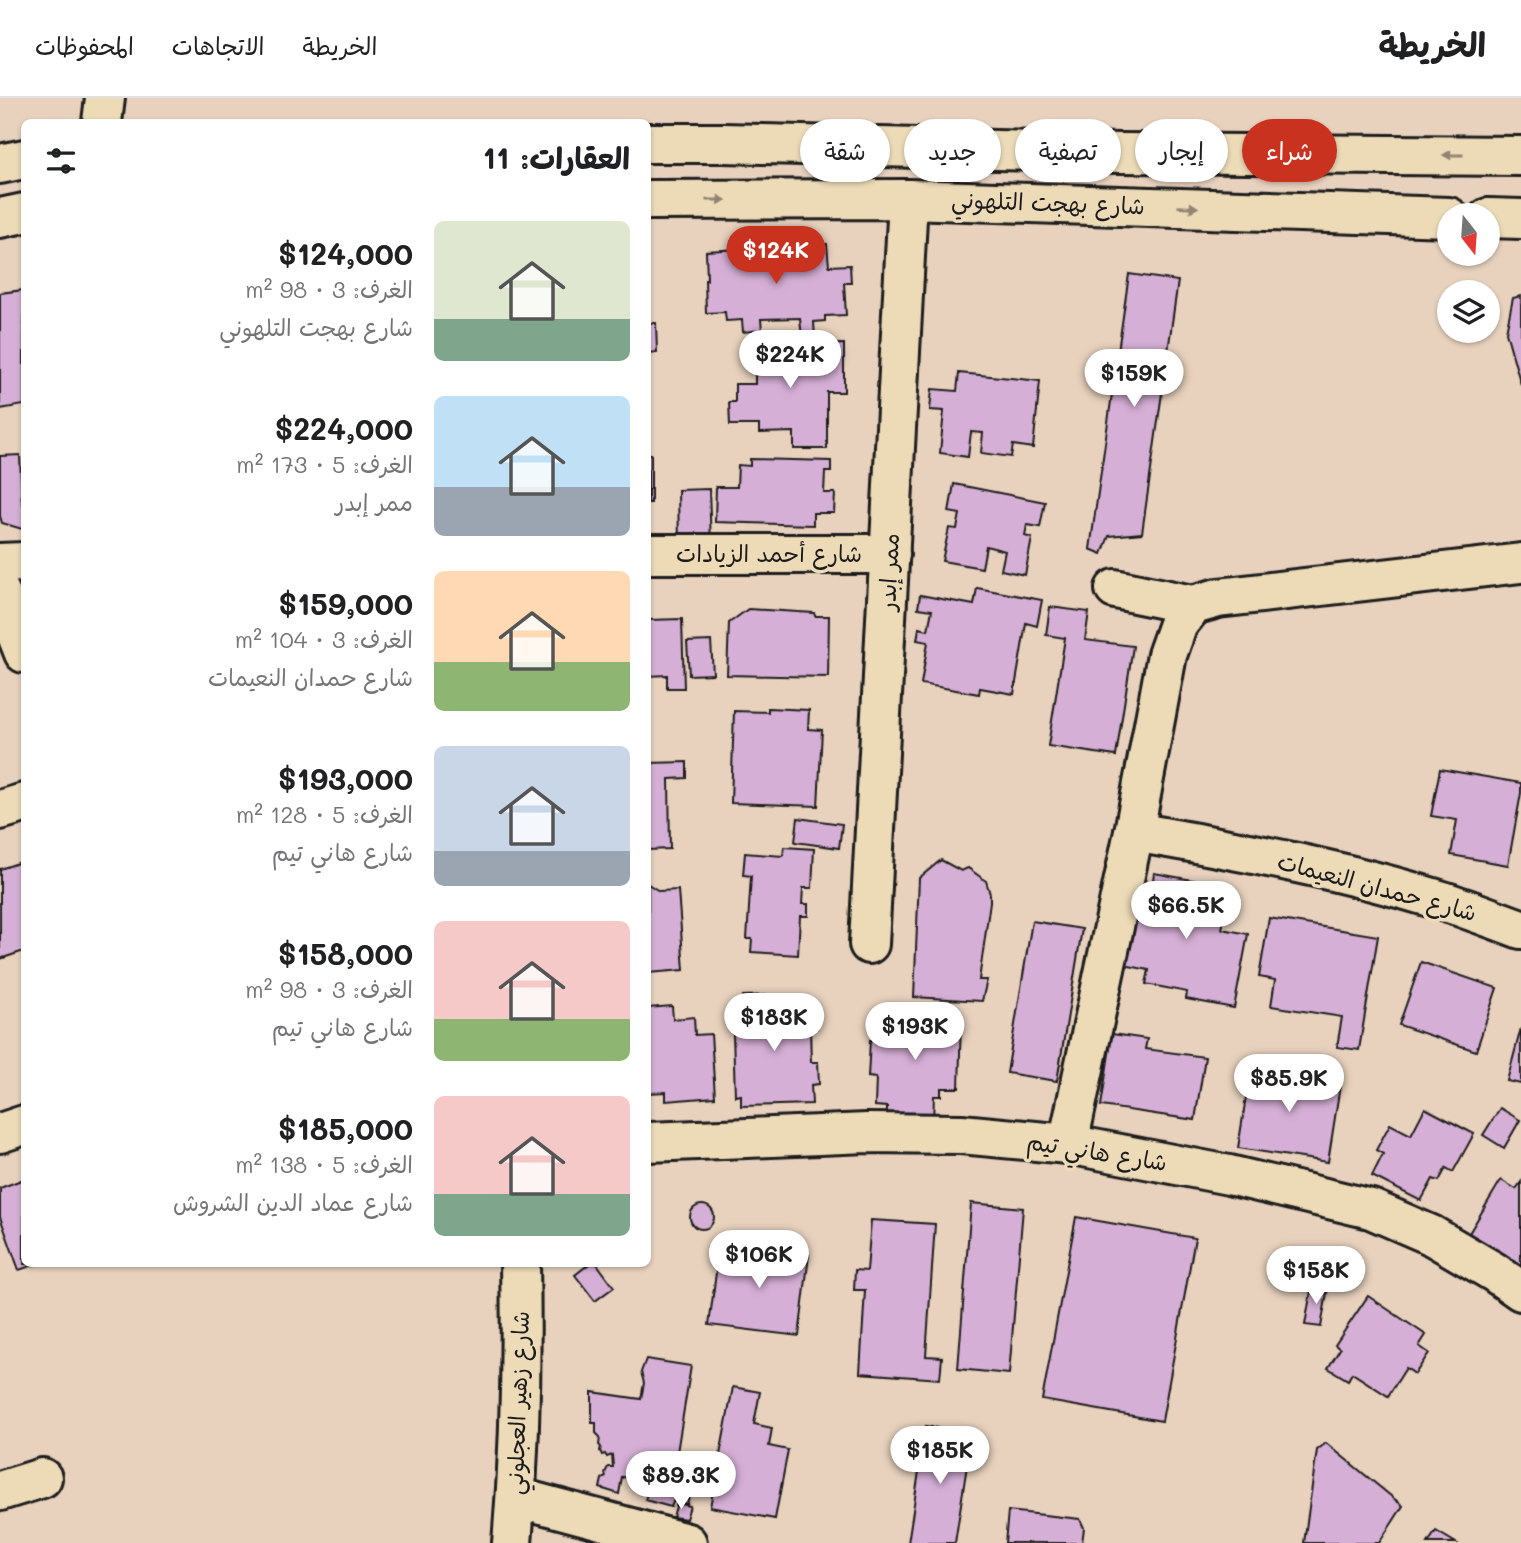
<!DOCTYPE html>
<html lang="ar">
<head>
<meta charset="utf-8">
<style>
	:root { --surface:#fff; --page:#f6f6f6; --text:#202124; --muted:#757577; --line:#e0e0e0; --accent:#c8321e }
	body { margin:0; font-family:Mali,"Playpen Sans Arabic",sans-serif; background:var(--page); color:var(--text); direction:rtl; height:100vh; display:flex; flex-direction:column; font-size:26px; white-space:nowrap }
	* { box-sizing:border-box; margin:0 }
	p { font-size:23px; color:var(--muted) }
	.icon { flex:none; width:38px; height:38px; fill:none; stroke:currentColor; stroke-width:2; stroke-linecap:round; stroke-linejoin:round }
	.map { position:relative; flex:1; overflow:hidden; direction:ltr }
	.side { position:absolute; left:21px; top:21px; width:630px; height:1148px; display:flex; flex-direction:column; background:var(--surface); border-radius:10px; box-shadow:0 2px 5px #0004; direction:rtl }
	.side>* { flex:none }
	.top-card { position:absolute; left:672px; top:21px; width:665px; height:63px; direction:rtl; display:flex; gap:14px }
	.needle { width:46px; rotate:163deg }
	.tools { position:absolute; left:1437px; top:105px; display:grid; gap:14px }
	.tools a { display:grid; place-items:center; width:63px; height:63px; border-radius:50%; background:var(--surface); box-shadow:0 2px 5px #0004; font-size:35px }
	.price { position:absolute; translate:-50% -60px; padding:0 16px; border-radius:24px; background:#fff; color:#222; font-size:23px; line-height:46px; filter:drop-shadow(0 2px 4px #0008) }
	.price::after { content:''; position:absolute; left:50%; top:42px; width:21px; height:16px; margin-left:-10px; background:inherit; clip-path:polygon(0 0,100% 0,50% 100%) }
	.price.on { background:var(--accent); color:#fff }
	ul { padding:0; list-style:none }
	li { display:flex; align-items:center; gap:21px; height:175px; padding:0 21px }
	li span { display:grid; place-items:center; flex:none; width:196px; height:140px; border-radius:10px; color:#555 }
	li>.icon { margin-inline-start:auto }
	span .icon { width:84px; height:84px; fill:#fffc; stroke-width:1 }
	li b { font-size:30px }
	h2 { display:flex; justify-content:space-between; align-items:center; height:84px; padding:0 21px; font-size:30px }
	.tag { padding:0 24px; border-radius:32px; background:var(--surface); box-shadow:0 2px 5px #0004; font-size:24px; line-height:63px }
	.tag.on { background:var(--accent); color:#fff }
	header { display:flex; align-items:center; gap:42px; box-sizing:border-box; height:98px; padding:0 35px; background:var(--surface); border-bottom:2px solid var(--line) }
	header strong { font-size:33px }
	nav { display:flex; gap:38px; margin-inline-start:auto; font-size:24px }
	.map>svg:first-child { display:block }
	.building { fill:#d6afd6; stroke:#1c1c1c; stroke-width:2 }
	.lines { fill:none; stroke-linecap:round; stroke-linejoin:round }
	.minor-casing { stroke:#1c1c1c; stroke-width:44 }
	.minor { stroke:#eddbb8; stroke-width:38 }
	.oneway { fill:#8f8572 }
	.labels { text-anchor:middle; stroke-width:7; stroke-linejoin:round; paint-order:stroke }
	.street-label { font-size:23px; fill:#1c1c1c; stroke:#eddbb8 }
</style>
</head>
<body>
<header>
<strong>الخريطة</strong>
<nav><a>الخريطة</a><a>الاتجاهات</a><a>المحفوظات</a></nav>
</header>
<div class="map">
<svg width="1521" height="1445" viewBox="0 0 1521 1445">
	<rect width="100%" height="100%" fill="#e8d2be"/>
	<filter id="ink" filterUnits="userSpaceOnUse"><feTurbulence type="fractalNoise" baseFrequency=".0143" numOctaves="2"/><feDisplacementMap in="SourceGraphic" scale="14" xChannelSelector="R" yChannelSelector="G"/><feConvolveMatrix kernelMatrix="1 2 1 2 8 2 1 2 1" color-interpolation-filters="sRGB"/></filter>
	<g filter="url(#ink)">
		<g class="building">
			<path d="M827,146L829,168L850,167L851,185H844L846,217L825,218V223L814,224L815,241H802L800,220L761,221L762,232L743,234L742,222L726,223L725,214L706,215L705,182H707L706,153Z"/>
			<path d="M1129,176L1178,183L1142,435L1109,438L1102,456L1090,451Z"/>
			<path d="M24,192V307L0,311V195Z"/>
			<path d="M1521,198V287L1506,234L1513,200Z"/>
			<path d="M648,225H656L657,254L648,255Z"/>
			<path d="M754,236H775V247L844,246V294H827V351H794V334L759,335V327H730L729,304H735V286H755V271H746V249H754Z"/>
			<path d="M959,275L1040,283L1033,350L1013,347L1011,359L981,355L983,335L971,334L968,359L940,355L944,313L930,312L932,291L957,293Z"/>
			<rect x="648" y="356" width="3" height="49"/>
			<path d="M20,357L22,406L24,407V430L22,431L2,425L0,418V358Z"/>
			<path d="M750,361L831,363V374H825L824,395H835L834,415H813V427L715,424L716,389H737L738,367L750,368Z"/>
			<path d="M954,386L1045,404L1040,429L1027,427L1025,438L1032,440L1025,477L1001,472L1005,453L986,448L982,470L942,463L949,430L957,431L960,416L949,414Z"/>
			<path d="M709,391L711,446L679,447L678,392Z"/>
			<path d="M977,490L1042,502L1037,528L1026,525L1014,596L980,590L979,596L921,586L928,544L917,542L919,530L928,532L932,512L918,510L920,497L974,507Z"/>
			<path d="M1050,509L1089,514L1085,542L1133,548L1116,658L1048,648L1065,540L1046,537Z"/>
			<path d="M748,511L814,515L815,518H829L828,579L727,577L729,525Z"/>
			<path d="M682,521L684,590H667V577L648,578V522Z"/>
			<path d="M711,543L713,576L689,577L687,544Z"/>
			<path d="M768,610L809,612L808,631L822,632L818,708L731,705L734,613L768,614Z"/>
			<path d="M687,664V680L669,681L670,751L648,752V665Z"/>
			<path d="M1440,671L1521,685V695L1508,767L1451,757L1457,722L1431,718Z"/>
			<path d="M798,720L842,726L839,750L795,744Z"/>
			<path d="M784,749L814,751L812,790H803L802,806H808V818H800L798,857L751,854L752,841H747L751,778L743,777L745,755L783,758Z"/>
			<path d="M941,762L961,773L968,770L986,783L990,796V804L979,882H987L982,903L914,899L919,780Z"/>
			<path d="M24,763V853L0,861V771Z"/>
			<path d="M1154,775L1214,786L1209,809L1226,812L1222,831L1248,836L1234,910L1186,901L1187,894L1146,886L1149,872L1124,867L1140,787L1152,789Z"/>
			<path d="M648,786L659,793L678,792L684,872L648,875Z"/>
			<path d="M1269,820L1378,838L1359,952L1337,949L1342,919L1271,908L1275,882L1259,879Z"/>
			<path d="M1032,823L1082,831L1057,983L1007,975Z"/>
			<path d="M1421,864L1497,890L1476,953L1399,927Z"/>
			<path d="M779,897L780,911L817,910V930H810L811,964H818L819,986L811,987L812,1006L741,1008V997L735,998L733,935H737L736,911L744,910L743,898Z"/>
			<path d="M672,908L673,921L694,919L695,937L711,936L715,999L666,1003V994L648,995V980L651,979L649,955H648V910Z"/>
			<path d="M905,909L945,910L944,921L961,922L959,990H941V998H934L933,1023L887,1021V1009L875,1008L876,980L868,979L870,942H878L879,917L904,918Z"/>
			<path d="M1521,930V986L1507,983Z"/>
			<path d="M1112,936L1147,941L1145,951L1205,959L1195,1022L1101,1008Z"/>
			<path d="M1251,967L1341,981L1328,1064L1238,1050Z"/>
			<path d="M1425,1010L1474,1036L1453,1074L1446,1070L1439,1083L1433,1081L1421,1103L1372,1078L1383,1056L1376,1052L1390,1026L1411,1037Z"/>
			<path d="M1500,1010L1520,1022L1504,1050L1483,1037Z"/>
			<path d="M24,1081V1166H37L19,1172L0,1119V1090Z"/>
			<path d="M1501,1082L1516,1091L1521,1084V1168L1468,1137Z"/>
			<path d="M971,1105L1023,1110L1009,1276L958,1271Z"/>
			<circle cx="702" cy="1119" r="12"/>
			<path d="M1076,1119L1195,1140L1162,1323L1042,1302Z"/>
			<path d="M871,1122L935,1126L926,1258L942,1259L940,1281L860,1275L865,1192H854L855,1172L867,1173Z"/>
			<path d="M720,1145L809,1157L799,1238L709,1227Z"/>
			<path d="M589,1166H597L614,1189L595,1203L575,1177Z"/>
			<path d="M1312,1187L1328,1189L1321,1229L1305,1227Z"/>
			<path d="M1368,1198L1426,1237L1419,1248L1429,1255L1415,1276L1406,1270L1388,1298L1352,1275L1348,1282L1328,1270L1340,1251L1335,1247Z"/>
			<path d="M646,1261L691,1268L673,1379L643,1371L642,1382L622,1379L619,1396L600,1390L602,1381L606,1379L605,1375L608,1369H613L612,1357L607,1359L605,1356L602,1357L600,1353L601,1349L599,1347L600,1339L596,1335V1325H592V1294L641,1301L644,1285L641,1274Z"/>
			<path d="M733,1289L760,1294L754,1326L772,1330L769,1348L788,1352L775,1421L710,1409Z"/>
			<path d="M926,1328L972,1335L955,1445H908Z"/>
			<path d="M1326,1345L1403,1408L1379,1445H1304L1317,1352Z"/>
			<path d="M652,1379L691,1390L687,1406L674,1402L671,1409L645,1402Z"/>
			<path d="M677,1405L690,1408L686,1421L673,1419Z"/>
			<path d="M1008,1413L1080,1421L1084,1430L1082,1445H1005Z"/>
			<path d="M1436,1433L1456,1445H1428Z"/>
		</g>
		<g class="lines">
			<defs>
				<g id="minor">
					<path d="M102,24L105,0"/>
					<path d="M648,45H723L1119,55L1521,58"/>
					<path d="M0,66L24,61"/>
					<path d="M648,102L908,101L1449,119"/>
					<path d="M0,120L24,115"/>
					<path d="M1488,120L1521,121"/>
					<path d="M648,456H890"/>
					<path d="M0,465L24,464"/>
					<path d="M1115,491L1193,507L1218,500L1521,465"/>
					<path d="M0,494L24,555"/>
					<path d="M0,712L24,705"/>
					<path d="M1134,734C1239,752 1344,772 1446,804C1471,812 1496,822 1521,831"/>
					<path d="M869,846L908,101"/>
					<path d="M0,1035L24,1027"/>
					<path d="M648,1044L867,1035L961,1036L1068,1046L1229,1077L1371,1111L1431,1137L1494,1174L1521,1193"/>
					<path d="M1068,1046L1134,734L1167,557L1178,526L1193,507"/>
					<path d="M0,1393L42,1380"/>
					<path d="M516,1399L687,1445"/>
					<path d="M512,1445C520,1352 522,1258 520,1166"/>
				</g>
			</defs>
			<use href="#minor" class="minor-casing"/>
			<use href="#minor" class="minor"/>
		</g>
		<defs><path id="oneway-solid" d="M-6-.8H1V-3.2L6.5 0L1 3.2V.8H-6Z" transform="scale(1.75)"/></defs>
		<g class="oneway">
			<use href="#oneway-solid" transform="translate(1453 57) rotate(-180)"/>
			<use href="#oneway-solid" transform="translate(716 102)"/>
			<use href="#oneway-solid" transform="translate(1188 109) rotate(2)"/>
		</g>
	</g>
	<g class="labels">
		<g class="street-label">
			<text transform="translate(1048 105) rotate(2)" y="8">شارع بهجت التلهوني</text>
			<text x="769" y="464">شارع أحمد الزيادات</text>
			<text transform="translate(889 474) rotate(-87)" y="8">ممر إبدر</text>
			<text transform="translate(1377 789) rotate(15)" y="8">شارع حمدان النعيمات</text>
			<text transform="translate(1097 1054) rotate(9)" y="8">شارع هاني تيم</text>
			<text transform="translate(518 1305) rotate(-88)" y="8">شارع زهير العجلوني</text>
		</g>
	</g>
</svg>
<div class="tools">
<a><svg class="needle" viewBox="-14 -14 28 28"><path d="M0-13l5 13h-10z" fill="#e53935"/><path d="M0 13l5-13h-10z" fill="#757577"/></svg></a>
<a><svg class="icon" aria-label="layers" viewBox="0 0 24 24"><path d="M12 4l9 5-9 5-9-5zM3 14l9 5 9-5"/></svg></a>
</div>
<b class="price on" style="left:776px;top:188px">$124K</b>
<b class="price" style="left:790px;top:292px">$224K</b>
<b class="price" style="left:1134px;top:311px">$159K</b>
<b class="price" style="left:1186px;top:843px">$66.5K</b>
<b class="price" style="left:774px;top:955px">$183K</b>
<b class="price" style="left:915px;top:964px">$193K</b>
<b class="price" style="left:1289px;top:1016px">$85.9K</b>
<b class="price" style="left:759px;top:1192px">$106K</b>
<b class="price" style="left:1316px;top:1208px">$158K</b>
<b class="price" style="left:940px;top:1388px">$185K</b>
<b class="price" style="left:681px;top:1413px">$89.3K</b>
<div class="top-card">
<a class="tag on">شراء</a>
<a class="tag">إيجار</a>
<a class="tag">تصفية</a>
<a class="tag">جديد</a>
<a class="tag">شقة</a>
</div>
<section class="side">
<h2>العقارات: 11<svg class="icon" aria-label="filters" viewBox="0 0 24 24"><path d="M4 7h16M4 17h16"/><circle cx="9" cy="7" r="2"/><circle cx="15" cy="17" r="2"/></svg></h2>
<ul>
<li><span style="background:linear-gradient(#dfe7d0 70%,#7fa58c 0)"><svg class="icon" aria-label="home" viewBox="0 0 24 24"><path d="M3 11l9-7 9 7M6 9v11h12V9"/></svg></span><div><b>$124,000</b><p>الغرف: 3 · 98 m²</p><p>شارع بهجت التلهوني</p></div></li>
<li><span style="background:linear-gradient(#bfe0f5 65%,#9aa5b1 0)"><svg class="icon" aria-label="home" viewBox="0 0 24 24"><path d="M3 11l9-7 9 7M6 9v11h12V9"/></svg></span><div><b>$224,000</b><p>الغرف: 5 · 173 m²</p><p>ممر إبدر</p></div></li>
<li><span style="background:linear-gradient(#ffd9b3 65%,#8fb573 0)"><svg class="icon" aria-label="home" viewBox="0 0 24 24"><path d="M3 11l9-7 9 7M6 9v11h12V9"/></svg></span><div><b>$159,000</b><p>الغرف: 3 · 104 m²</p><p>شارع حمدان النعيمات</p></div></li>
<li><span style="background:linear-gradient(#c9d6e8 75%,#9aa5b1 0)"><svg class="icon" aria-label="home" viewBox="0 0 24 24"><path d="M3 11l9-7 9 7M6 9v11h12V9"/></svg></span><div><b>$193,000</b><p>الغرف: 5 · 128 m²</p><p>شارع هاني تيم</p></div></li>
<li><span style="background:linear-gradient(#f6c9c9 70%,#8fb573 0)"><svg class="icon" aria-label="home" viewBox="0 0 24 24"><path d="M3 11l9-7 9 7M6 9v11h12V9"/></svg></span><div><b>$158,000</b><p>الغرف: 3 · 98 m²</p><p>شارع هاني تيم</p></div></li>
<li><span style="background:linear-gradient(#f6c9c9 70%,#7fa58c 0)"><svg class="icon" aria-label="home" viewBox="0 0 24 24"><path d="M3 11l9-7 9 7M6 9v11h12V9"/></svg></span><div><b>$185,000</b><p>الغرف: 5 · 138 m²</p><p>شارع عماد الدين الشروش</p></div></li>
</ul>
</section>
</div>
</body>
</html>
